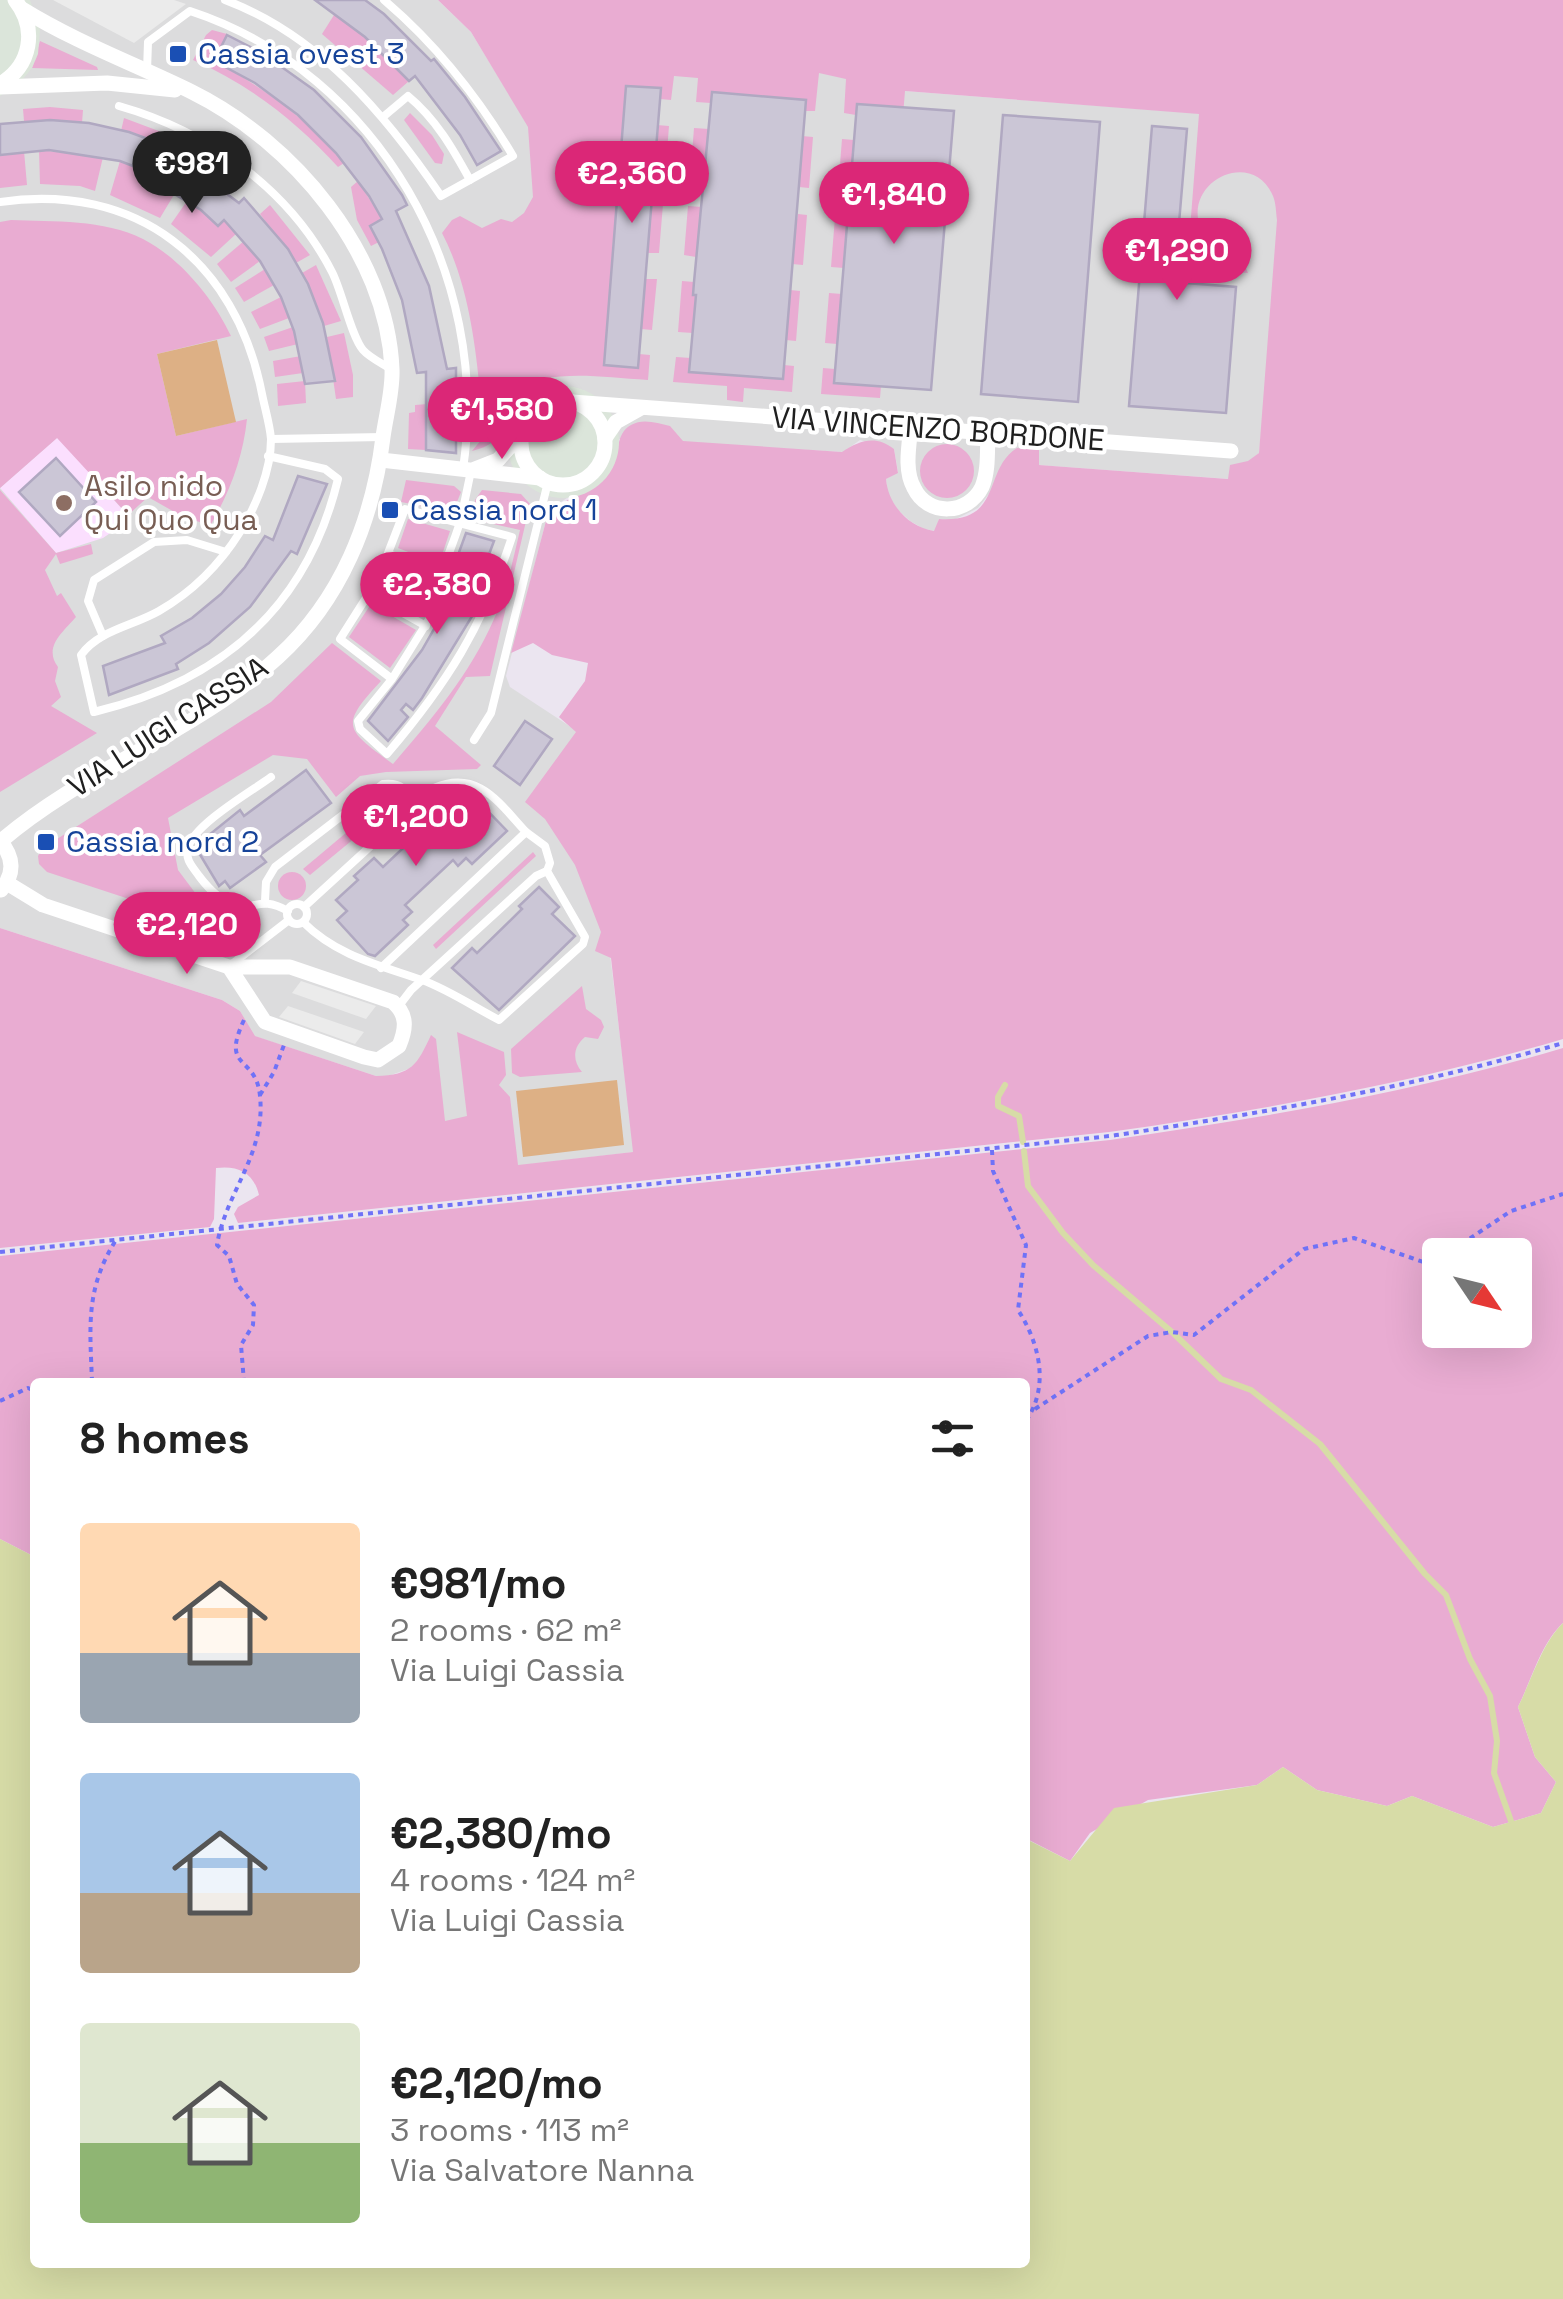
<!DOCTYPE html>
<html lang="en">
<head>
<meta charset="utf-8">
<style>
	:root { --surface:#fff; --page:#f2f2f2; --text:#222; --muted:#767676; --accent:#db2777 }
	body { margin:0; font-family:"Space Grotesk",sans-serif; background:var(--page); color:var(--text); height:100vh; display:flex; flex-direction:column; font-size:38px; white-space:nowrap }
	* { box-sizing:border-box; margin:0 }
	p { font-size:32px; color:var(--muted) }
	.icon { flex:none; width:55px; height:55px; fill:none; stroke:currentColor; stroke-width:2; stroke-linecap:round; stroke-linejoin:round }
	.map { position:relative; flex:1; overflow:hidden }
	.panel { position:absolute; left:30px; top:1378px; width:1000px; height:890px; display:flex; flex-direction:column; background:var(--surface); border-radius:10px; box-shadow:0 10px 40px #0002 }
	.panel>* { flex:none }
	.needle { width:65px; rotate:125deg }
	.tools { position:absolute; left:1422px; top:1238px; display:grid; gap:20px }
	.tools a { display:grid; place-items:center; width:110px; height:110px; border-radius:10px; background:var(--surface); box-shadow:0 10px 40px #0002; font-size:50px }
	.price { position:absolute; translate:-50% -85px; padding:0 22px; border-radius:35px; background:var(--accent); color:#fff; font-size:32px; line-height:65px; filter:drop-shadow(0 2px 5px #0008) }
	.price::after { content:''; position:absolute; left:50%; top:60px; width:30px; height:22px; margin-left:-15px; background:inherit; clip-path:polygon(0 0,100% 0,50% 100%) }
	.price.on { background:#222; color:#fff }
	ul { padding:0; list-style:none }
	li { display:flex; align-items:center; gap:30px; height:250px; padding:0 50px }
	li span { display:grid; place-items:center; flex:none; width:280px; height:200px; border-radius:10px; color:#555 }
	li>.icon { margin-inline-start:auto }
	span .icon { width:120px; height:120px; fill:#fffc; stroke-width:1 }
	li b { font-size:42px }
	h2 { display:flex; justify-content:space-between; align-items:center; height:120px; padding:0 50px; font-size:42px }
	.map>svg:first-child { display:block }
	.residential { fill:#dcdcdd }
	.education { fill:#fbdffe }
	.grass { fill:#e9acd2; fill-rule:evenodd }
	.pitch { fill:#ddb085 }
	.parking { fill:#ebebeb }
	.plaza { fill:#dbe5da }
	.water { fill:#d7dca7 }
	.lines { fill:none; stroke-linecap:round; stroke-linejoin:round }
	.stream { stroke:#d7dca7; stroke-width:6 }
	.building { fill:#cbc6d6; stroke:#b0a8c1; stroke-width:2.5 }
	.path { stroke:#6f72f7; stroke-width:4; stroke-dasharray:5 5; stroke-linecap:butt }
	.service { stroke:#fff; stroke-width:8 }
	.minor { stroke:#fff; stroke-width:15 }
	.transit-dot { fill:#1a4fb4; stroke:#fff; stroke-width:4 }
	.education-dot { fill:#8d6e63; stroke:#fff; stroke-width:4 }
	.labels { text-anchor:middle; stroke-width:8; stroke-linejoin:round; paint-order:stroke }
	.transit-label { font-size:30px; fill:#164399; stroke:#fff; text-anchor:start }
	.street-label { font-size:30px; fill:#1f1f1f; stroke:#fff }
	.education-label { font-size:30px; fill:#785e54; stroke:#fff; text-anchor:start }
</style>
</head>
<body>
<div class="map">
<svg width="1563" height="2299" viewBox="0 0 1563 2299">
	<rect width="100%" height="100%" fill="#ebe5f0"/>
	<path class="residential" d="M0,0H438L471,32L527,124L515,4L905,91L1298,121L1259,453L1229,479L1038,465L997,474L996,485L978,508L954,520L939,519L935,531L924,529L910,521L898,510L887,493L886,479L898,472L894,449L860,440L843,452L619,439L567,498L556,505L546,521L506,676L510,687L577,731L590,789L634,1152L445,1174L427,1044L425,1053L414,1067L388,1076H376L254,1036L240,1011L222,1000L0,928Z"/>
	<path class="education" d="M58,437L131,519L103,538L56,553L0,488Z"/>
	<g class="grass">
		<path d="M438,0H1563V1039C1414,1083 1263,1110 1109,1132L238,1223L234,1214L238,1207L259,1195C254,1173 238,1165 216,1168L214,1219L210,1227L0,1248V928L222,1000L240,1011L255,1036L376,1076C412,1075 417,1065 431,1035L436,1039L445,1121L467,1116L457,1032L504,1052L506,1075L499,1085L510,1097L518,1165L633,1152L611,958L595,951L601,932L575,865L545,819L525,802L576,732L559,717L585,681L588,663L552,655L533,643L511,653L546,521C562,492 596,497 612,468C620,453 615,434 631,425C643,418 657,423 670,426L683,441L842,452C860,440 876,435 894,449L898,473L886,479C888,504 908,527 934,531L939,519C1004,523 982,470 1017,448L1039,450V465L1228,479L1230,465L1248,461L1259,453L1277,220C1276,213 1276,203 1273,196C1253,148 1184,180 1200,227C1208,253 1239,248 1248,273L1187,268L1199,114L905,91L880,398L821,394L823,368L835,369V383L869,385L838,335L837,344L825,343L829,293L842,294L844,268L831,267L835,217L848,218L850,191L838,190L842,139L854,140L853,153L891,107L857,104L856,115L844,113L846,79L819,73L815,111H805V100L772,97L802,136L813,137L809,188L799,187L800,176L766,174L763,223L796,226L798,214L807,215L803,265L792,264L790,290L800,291L796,341L786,340L782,379L784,365L794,366L792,392L744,388L743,402L727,400V386L673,382L676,357L691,358L693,324V333L678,332L682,281L694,282L693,295L698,246L696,257L684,255L688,206L702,207L704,180L690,179L694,128L709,129L711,103L696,102L698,78L674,76L671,100L660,99V88L626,86L622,135L657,125L669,126L665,177L654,176L655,165L620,163L616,211L651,214L652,203L663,204L659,253H648V242L613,240L610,288L644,291L645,279H657L652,330L641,329V319L608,316L604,364L637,368L639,354L650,355L648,380C589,376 542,367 489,399L480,392C475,339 467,281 442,233L452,220L460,216L482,228L501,219L512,222L524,213L533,197L528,127L471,32Z"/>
		<path d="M334,15L365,37L409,81L393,95L322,34Z"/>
		<path d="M212,30L227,34L215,61C263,88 309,119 344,163L338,167C297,122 249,84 193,60L206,35Z"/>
		<path d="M40,41L97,67L98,70L32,68Z"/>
		<path d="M50,107L83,110L82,123L24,121L23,109Z"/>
		<path d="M410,113L432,135L444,154L442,164L435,163L404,120Z"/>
		<path d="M124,118L188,142L178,161L121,131Z"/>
		<path d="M200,149L235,172L221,189L189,167Z"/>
		<path d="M39,150L103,157L95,191L80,186L40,184Z"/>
		<path d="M24,151L27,185L0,188V155Z"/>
		<path d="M120,161L154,174L152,181L175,193L160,218L110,195Z"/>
		<path d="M358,181L382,219L370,226L379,242L371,246L357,220L351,187Z"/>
		<path d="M187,201L224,220L237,233L211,257L171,224Z"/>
		<path d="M270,205L310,255L296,263L260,214Z"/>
		<path d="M11,220C53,222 104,219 143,239C180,258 213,298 231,336L157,354L176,436L247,419C243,457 230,492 210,526L178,514L148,497L128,515L57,438L0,488V222Z"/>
		<path d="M244,241L260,261L231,282L217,264Z"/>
		<path d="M316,265L341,321L324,326L302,273Z"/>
		<path d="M265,269L274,285L244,302L235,288Z"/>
		<path d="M281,297L289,318L260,329L251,312Z"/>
		<path d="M293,327L298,344L269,351L264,337Z"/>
		<path d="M344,333L353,375V397L336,399L327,337Z"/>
		<path d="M301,356L303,373L275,377L273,361Z"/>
		<path d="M305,381L306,403L278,406L277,384Z"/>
		<path d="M540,385L563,386C520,394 515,442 472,451L506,410Z"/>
		<path d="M428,404L426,450L408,449L409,413L415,412V405Z"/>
		<circle cx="947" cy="471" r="27"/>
		<path d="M406,480L454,486L461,492L453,512L401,502Z"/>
		<path d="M0,490L56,553L91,544L93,554L60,564L56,554L45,570L57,596L61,593L76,617C63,632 43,647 58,667L55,681L61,697L51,706L97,733L0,792Z"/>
		<path d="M482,490L521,494L530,504L490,676L466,677L435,726L481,765L477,769L386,772L360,776L336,797L307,759L273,755L168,818L178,870L211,914L202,923L47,872L39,864L38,856L43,848L271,702L332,643L381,681C339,726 345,729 393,764C432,719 470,674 494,619C507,591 513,559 520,530L475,520V500Z"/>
		<path d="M408,519L450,531L439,564L398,548Z"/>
		<path d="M391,565L431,583L426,594L429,607L424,615L378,590Z"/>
		<path d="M371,604L416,630L390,668L349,637Z"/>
		<path d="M378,806L384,814L310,875L303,869Z"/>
		<path d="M533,852L536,856L436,949L433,945Z"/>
		<circle cx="292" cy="886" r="14"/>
		<path d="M582,986L586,1009L601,1020L604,1027L598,1039L585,1037C573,1047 572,1060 582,1072L520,1077L512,1073L511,1049Z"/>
		<path d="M1563,1048V1623C1541,1643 1532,1679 1518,1707L1535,1757L1556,1782L1541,1813L1493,1827L1412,1796L1387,1806L1317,1790L1283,1767L1257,1785L1148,1800L1090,1833L1070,1861L1029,1840L1025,1847V1382H35V1557L0,1539V1256L1110,1140C1263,1118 1415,1092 1563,1048ZM1440,1255H1515V1330H1440Z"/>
	</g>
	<g class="pitch">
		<path d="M217,340L236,422L176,436L157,354Z"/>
		<path d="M617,1080L624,1145L523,1157L516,1091Z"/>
	</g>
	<g class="parking">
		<path d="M53,0H174L186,4L134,43Z"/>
		<path d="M301,981L376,1006L366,1019L292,993Z"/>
		<path d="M288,1006L364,1032L355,1044L279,1017Z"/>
	</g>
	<g class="plaza">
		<path d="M0,0H30L40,30L38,54L32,68L19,84L0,96Z"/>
		<circle cx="563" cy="442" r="56"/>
	</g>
	<path class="water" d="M0,1539L35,1557V2262H1025V1847L1028,1840L1070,1861L1114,1808L1257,1785L1283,1767L1317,1790L1387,1806L1412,1796L1493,1827L1541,1813L1556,1782L1535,1757L1518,1707C1532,1679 1542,1643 1563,1623V2299H0Z"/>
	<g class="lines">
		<g class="stream">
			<path d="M1005,1085L998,1097V1106L1019,1116L1023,1142"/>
			<path d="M1024,1151L1028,1186L1063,1233L1093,1265L1172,1332L1221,1379L1251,1390L1320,1444L1425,1574L1446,1595L1470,1659L1490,1696L1497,1741L1494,1773L1511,1821"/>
		</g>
	</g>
	<g class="building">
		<path d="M315,0H365L384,14L431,61L434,59L465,97L501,151L477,165L460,135L415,76L409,81L365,37Z"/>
		<path d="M227,35L262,53L314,90L361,137L402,195L407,205L396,211L429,286L447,369L456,368V453L426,450V372L417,373L402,300L382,249L370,226L382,219L369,196L336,153L298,115L255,83L214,61Z"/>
		<path d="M626,86L661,88L638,368L604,365Z"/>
		<path d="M712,92L806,100L783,379L689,372L696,295H693L694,282Z"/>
		<path d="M857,104L954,111L931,390L834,383Z"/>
		<path d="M1003,115L1100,122L1078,402L981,394Z"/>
		<path d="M50,120L89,123L129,132L167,146L164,153L198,172L239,203L244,198L288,249L308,284L323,323L335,381L305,384L294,331L281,297L260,261L224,220L218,226L201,210L151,180L154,174L120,161L49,150L0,155V124Z"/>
		<path d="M1152,126L1187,129L1174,282L1236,287L1226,413L1129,406Z"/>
		<path d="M56,458L96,502L60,536L19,492Z"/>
		<path d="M298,476L327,484L297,554L291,551L250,607L209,643L176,664L178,669L109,695L103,666L165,643L161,636L192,618L221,594L245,567L265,536L273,540Z"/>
		<path d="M466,533L494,541L468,610L474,613L422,698L413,710L406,704L401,710L408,717L388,741L368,721L422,650L450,601L444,598L445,591Z"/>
		<path d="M525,721L552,739L520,785L494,766Z"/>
		<path d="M306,770L331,803L260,855L266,862L230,888L225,881L219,886L196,848L199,843L240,810L244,816Z"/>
		<path d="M452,791L463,801L472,793L482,798L487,803L483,806L507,831L472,864L466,858L458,866L453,860L405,905L412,912L403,920L408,925L375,956L368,954L337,920L347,911L336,900L358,880L354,876L374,858L383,867L416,836L408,828L427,809L430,812Z"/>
		<path d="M539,887L559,907L552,914L575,936L499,1010L452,968L472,948L477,953L522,909L519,906Z"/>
	</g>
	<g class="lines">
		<g class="path">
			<path d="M244,1020C220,1071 256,1054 260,1096C266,1155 226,1191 217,1245L229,1256L237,1284L254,1305L253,1325L241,1345L244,1382"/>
			<path d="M260,1095L274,1072L284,1045"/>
			<path d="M992,1150L993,1171L1026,1245L1018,1310C1040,1344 1050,1388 1025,1422"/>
			<path d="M0,1252L1110,1136C1263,1113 1415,1087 1563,1043"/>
			<path d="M1445,1255L1511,1211L1563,1194"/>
			<path d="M92,1382C90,1327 85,1289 116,1240"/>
			<path d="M0,1401L28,1388L35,1391"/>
			<path d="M1035,1409L1148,1336L1172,1332L1194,1335L1304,1249L1354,1238L1432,1265L1440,1258"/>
		</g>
		<g class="service">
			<path d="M225,0C319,35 386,115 441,196L513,156C478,97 437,45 384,0"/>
			<path d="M147,71L148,42L190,11C379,73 492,276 463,469"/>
			<path d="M119,106C207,131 289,188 332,272C342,291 351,336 363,350C369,357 381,363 389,368"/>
			<path d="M383,117L408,96C436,119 453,149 470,180"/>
			<path d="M0,202C136,182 236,260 262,394C265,409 270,425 271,439C271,471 256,506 240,532C220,564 192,592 159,611C133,626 99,630 81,655L94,712C220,682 307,608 338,479L325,469L268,456"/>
			<path d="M271,439L383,437"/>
			<path d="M389,554L443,577"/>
			<path d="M369,594L426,626"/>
			<path d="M103,636L88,601L94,580L154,542L187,540L226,552"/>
			<path d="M392,679L340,639L378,579L405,509L512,537C482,628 448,682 387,754L360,729L358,721L392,679L436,608C433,586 452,549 459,525C464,507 467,489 471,471"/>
			<path d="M474,740L491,713L548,482"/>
			<path d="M271,777C252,791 193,825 188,848C185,860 192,866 199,876C208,888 220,901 235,905C256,911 259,895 288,911"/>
			<path d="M265,901L266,882L275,867L383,784C399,782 410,789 411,806"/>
			<circle cx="297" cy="914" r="10"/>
			<path d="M304,907L434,788C478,769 499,803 526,832L381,968"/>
			<path d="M303,922C337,956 379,965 422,980C449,990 474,1007 499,1020L583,944L585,937L547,871L550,863L545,846L526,832"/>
			<path d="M232,964L289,920"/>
			<path d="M398,1007L411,990L536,876L547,871"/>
		</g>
		<g class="minor">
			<path d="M0,84C31,66 38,29 15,0"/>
			<path d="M0,87L107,83L175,90"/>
			<circle cx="563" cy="443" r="42"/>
			<path d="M572,402L1231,451"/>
			<path d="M911,426C909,446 904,470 914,488C928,517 968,515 982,487C989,470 987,450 988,432"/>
			<path d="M605,438L616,422L641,408"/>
			<path d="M381,460L540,478"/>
			<path d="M475,469L498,460L523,432"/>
			<path d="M0,841C14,857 15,874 1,890"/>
			<path d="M1,841C85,769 198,731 278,657C341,600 373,520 383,437C386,415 393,391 392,369C387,253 293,142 192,92C135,64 77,43 22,9"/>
			<path d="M7,883L43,905L229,967H290L393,1002C408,1015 406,1029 399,1046L378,1060L364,1057L265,1022L229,967"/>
		</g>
	</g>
	<g class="transit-dot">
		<rect x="168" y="44" width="20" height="20" rx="5"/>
		<rect x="380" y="500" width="20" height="20" rx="5"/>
		<rect x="36" y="832" width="20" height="20" rx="5"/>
	</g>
	<circle class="education-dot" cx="64" cy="503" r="10"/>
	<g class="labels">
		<g class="transit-label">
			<text x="198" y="64">Cassia ovest 3</text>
			<text x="410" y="520">Cassia nord 1</text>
			<text x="66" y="852">Cassia nord 2</text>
		</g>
		<g class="street-label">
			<text transform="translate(938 429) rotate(4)" y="10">VIA VINCENZO BORDONE</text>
			<text transform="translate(168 727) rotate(-33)" y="10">VIA LUIGI CASSIA</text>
		</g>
		<g class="education-label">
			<text x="84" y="496">Asilo nido<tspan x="84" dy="34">Qui Quo Qua</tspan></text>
		</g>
	</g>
</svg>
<div class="tools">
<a><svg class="needle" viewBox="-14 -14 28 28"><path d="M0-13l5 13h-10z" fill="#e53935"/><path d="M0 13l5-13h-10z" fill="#767676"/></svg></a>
</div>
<b class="price on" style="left:192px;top:216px">€981</b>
<b class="price" style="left:632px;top:226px">€2,360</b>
<b class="price" style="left:894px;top:247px">€1,840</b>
<b class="price" style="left:1177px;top:303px">€1,290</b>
<b class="price" style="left:502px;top:462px">€1,580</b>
<b class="price" style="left:437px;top:637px">€2,380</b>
<b class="price" style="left:416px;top:869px">€1,200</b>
<b class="price" style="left:187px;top:977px">€2,120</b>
<section class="panel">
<h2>8 homes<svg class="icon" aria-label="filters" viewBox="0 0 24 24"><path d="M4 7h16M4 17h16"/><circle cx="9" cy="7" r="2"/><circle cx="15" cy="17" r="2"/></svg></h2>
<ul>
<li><span style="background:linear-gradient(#ffd9b3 65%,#9aa5b1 0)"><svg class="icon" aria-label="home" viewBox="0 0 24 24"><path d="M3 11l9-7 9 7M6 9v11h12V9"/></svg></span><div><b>€981/mo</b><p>2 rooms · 62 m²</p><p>Via Luigi Cassia</p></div></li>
<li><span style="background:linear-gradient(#a9c7e8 60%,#b9a48a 0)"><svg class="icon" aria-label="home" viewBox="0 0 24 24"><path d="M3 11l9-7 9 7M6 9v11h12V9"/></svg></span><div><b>€2,380/mo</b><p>4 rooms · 124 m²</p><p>Via Luigi Cassia</p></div></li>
<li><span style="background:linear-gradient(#dfe7d0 60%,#8fb573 0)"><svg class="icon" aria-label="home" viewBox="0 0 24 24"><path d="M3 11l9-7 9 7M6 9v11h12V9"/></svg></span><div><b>€2,120/mo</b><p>3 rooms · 113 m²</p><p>Via Salvatore Nanna</p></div></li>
</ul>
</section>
</div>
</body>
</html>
